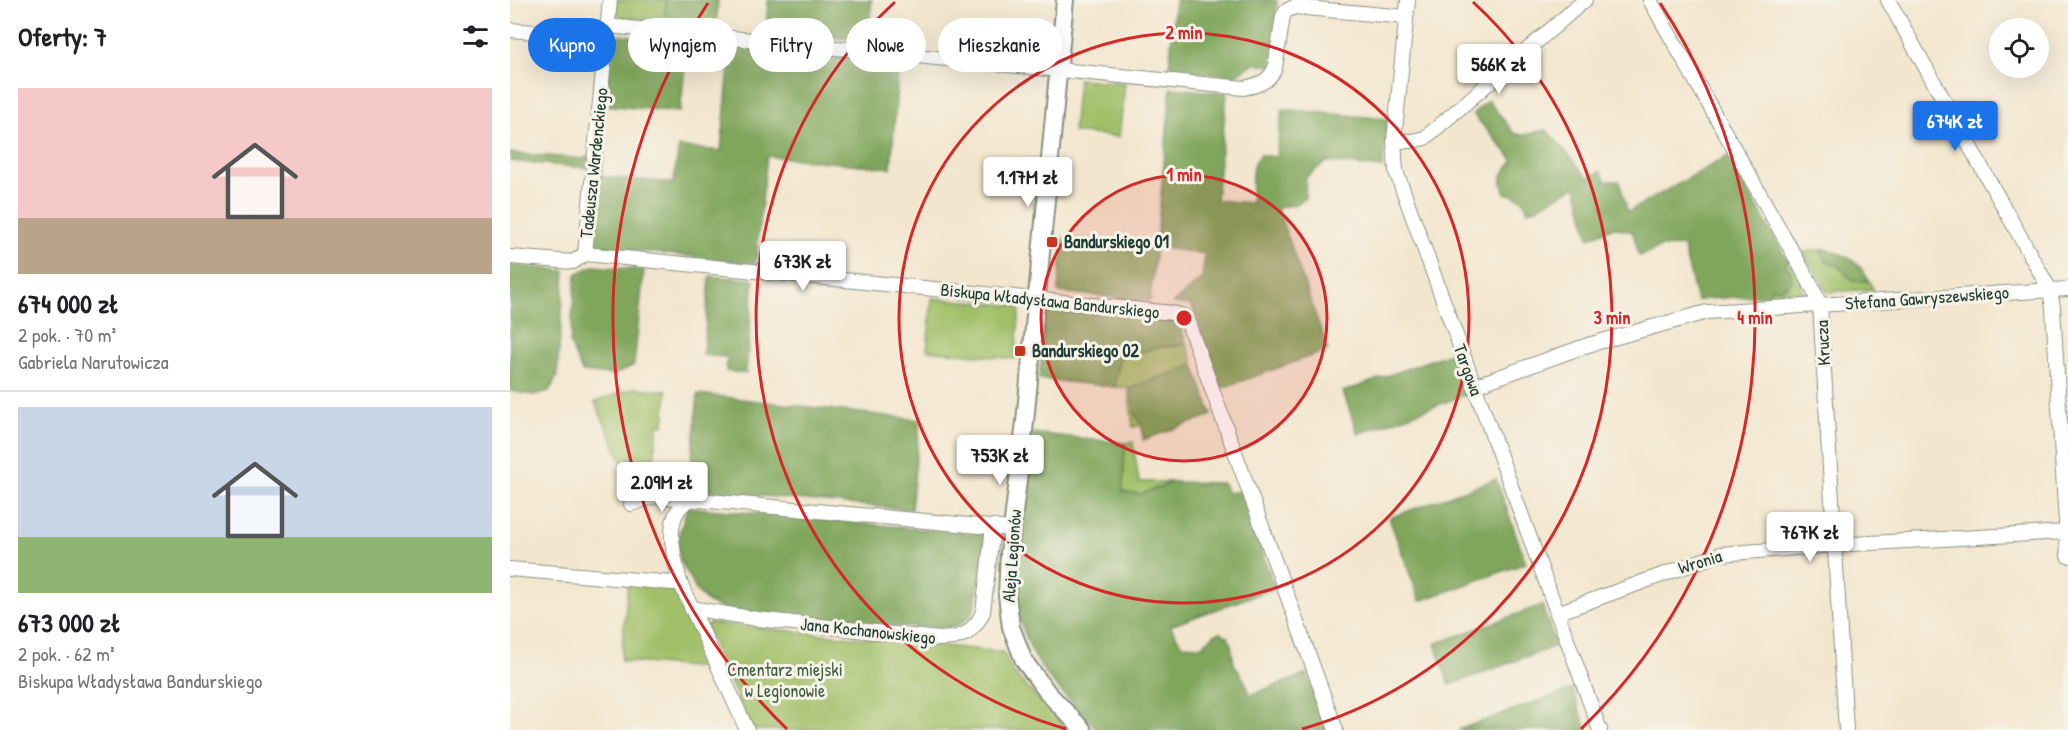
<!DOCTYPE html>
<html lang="pl">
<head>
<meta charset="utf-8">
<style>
	:root { --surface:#fff; --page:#f2f2f2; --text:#202124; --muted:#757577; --line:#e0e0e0; --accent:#1a73e8 }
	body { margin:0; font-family:"Patrick Hand",sans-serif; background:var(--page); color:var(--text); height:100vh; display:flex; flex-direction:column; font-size:22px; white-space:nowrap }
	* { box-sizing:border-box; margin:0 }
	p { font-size:20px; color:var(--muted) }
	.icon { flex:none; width:33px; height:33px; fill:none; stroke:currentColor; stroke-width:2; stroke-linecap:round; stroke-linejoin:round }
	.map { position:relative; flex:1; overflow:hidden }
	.sheet { display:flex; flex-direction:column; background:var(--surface); width:510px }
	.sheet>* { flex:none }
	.guide { position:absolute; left:18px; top:18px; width:570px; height:54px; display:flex; gap:12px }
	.controls { position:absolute; left:1479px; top:18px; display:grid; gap:12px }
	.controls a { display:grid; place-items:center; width:60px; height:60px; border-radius:50%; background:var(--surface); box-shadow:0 6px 24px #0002; font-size:30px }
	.price { position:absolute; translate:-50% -51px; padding:0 14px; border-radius:6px; background:#fff; color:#222; font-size:20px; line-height:39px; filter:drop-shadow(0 2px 3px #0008) }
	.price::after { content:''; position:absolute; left:50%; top:36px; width:18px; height:14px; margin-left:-9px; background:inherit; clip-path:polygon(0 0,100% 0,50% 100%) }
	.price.active { background:var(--accent); color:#fff }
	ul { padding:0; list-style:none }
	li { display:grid; align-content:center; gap:12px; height:318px; padding:0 18px }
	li+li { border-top:2px solid var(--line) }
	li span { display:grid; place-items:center; height:186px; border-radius:0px; color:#555 }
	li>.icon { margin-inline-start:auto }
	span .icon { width:108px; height:108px; fill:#fffc; stroke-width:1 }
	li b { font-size:26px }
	h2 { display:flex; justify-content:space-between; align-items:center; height:72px; padding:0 18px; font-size:26px }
	.chip { padding:0 21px; border-radius:27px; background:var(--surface); box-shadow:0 6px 24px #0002; font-size:21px; line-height:54px }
	.chip.active { background:var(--accent); color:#fff }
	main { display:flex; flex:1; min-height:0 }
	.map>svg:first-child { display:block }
	.green { fill:#a0bf68; stroke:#607e4e; stroke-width:1.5 }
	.forest { fill:#80a65c; stroke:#507248; stroke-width:1.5 }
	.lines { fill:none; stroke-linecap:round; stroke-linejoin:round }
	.minor-casing { stroke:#899281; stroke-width:16 }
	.tertiary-casing { stroke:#899281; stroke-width:20 }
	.minor { stroke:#fff; stroke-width:14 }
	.tertiary { stroke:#fff; stroke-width:16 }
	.ring { fill:none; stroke:#d62828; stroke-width:3 }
	.poi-dot { fill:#c8321e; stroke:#f7f3e8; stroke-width:2 }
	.labels { text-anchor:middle; stroke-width:6; stroke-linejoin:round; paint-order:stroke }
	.street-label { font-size:18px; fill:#1f3d34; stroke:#f7f3e8 }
	.poi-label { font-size:18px; font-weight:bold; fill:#1f3d34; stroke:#f7f3e8; text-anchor:start }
	.park-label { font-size:18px; fill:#3f5e41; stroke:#f7f3e8 }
	.centre { fill:#d62828; stroke:#f7f3e8; stroke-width:3 }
	.ring-label { font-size:18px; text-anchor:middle; font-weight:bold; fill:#d62828; stroke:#f7f3e8; stroke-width:6; stroke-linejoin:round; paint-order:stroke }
</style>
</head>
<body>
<main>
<section class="sheet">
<h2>Oferty: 7<svg class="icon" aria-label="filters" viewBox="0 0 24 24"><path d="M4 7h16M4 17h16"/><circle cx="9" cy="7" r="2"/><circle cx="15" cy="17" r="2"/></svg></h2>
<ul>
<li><span style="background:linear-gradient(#f6c9c9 70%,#b9a48a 0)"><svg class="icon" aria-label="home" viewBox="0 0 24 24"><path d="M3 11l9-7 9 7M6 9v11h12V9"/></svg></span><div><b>674 000 zł</b><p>2 pok. · 70 m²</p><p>Gabriela Narutowicza</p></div></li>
<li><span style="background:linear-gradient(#c9d6e8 70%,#8fb573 0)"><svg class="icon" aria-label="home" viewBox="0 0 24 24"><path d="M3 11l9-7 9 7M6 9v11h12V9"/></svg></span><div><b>673 000 zł</b><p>2 pok. · 62 m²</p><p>Biskupa Władysława Bandurskiego</p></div></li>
</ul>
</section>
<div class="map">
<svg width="1558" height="730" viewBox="0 0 1558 730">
	<rect width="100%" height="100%" fill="#f7f3e8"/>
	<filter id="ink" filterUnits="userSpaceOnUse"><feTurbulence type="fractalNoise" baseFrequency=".0167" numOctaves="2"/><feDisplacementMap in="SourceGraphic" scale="12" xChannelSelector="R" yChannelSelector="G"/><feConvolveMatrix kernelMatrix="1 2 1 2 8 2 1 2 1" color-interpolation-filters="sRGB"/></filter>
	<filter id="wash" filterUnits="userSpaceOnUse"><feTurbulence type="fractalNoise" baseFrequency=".008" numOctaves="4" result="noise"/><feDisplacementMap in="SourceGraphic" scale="24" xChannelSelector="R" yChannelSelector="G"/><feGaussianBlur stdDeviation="1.35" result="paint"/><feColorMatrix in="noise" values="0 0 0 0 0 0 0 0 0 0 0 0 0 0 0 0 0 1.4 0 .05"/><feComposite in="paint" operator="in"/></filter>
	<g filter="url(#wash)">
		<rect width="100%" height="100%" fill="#f3e6ce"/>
		<g class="green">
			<path d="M104,0H156L154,21L111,17L104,8Z"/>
			<path d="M568,79L615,83L609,137L563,132Z"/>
			<path d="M1310,250L1316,261L1328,265L1343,281H1359L1363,289L1317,292L1293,252Z"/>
			<path d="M1280,259L1293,283L1290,285L1295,294L1293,297L1259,295L1261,288C1281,292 1285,279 1275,264Z"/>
			<path d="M422,298L508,306L510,308L505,359L417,350Z"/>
			<path d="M677,345L684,365L621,388L626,414L632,425L623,427L618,388L605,387L608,361L618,354L643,348Z"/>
			<path d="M125,388L157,391L154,425H148L141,486L122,484L85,402Z"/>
			<path d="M623,442L629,482H663L631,494L613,492L615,443Z"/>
			<path d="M118,582L168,586L205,669L111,661Z"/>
			<path d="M200,623L493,652L504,674L558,730H242L195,626Z"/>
		</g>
		<g class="forest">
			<path d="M156,0H208L206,26L154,21Z"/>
			<path d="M258,0H362L358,41L256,31Z"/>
			<path d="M665,0H767L762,66L743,64L724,76L659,69Z"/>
			<path d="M110,35L178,42L170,112L94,105L100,42Z"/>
			<path d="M221,46L389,61L381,168L257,156L245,263L88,247L82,240L87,176L163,183L169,147L211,151Z"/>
			<path d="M661,88L717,93L706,200L741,203C744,187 737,165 750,155L766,157L772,109L877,119L872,168L816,162L796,177L795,198C787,206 778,206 767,207L818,350L712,388L681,305L663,303L692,278L695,254L646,247L640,301L548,292L553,238L646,247Z"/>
			<path d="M978,100L1004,133C1015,138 1026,131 1037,130L1078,178L1090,171L1096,181H1109L1118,212L1218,156L1278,261L1275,264L1281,272L1282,281L1270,289L1261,288L1259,295L1195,299L1187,301L1173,246L1151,247L1129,256L1123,232L1104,227L1079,238L1066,186L1026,208L1018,211C1012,196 1009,197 995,193C988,176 992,173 1004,161L963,114Z"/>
			<path d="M0,153L74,159L78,156L77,168L0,161Z"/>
			<path d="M1315,249C1337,255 1348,260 1359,281H1343L1328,266L1316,261L1310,250Z"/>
			<path d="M0,265L55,271L47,377L39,391L23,395L0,391Z"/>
			<path d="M83,266L134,270L124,365L104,375L72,372L60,344L66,274Z"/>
			<path d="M200,276L244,280L236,373L216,371L217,357L193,355Z"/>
			<path d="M536,308L669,322L677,345L653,346L612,357L608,361L605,387L529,379Z"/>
			<path d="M940,353L955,395L848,434L833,392Z"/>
			<path d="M684,365L702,415L633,440L632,425L625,414L621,388Z"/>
			<path d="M188,394L410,420L401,510L179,489Z"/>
			<path d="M522,433L615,443L613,492L631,494L663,482L713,483L717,493L730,491L765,588L660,626L672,645L692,646L704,635L710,632L718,637L721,643L724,664L736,683L740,695L797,674L817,730H588C544,684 517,664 505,597Z"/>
			<path d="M986,479L1016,563L910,601L879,518Z"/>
			<path d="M177,507L476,535C473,552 469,602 461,615C456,621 448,625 441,627H375L244,615L211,608L197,602L186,590L170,560L168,549L170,532Z"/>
			<path d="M1032,605L1046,646L939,685L925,644Z"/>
			<path d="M1062,689L1077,730H948L956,727Z"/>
		</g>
	</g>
	<g filter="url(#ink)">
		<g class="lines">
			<defs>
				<g id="minor">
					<path d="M898,0L884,141L886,171L1090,730"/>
					<path d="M1140,0L1300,283L1310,305L1336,730"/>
					<path d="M1378,0L1540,290L1543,308L1558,556"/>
					<path d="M98,26L734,88C748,85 759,82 765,68L773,16L776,11L784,7L896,17"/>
					<path d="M0,30L97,38"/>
					<path d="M884,141H901L915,138L1075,0"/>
					<path d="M75,254L663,313L673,316L678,323L826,730"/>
					<path d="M75,254L100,0"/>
					<path d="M0,257L63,262L75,254"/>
					<path d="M964,386L1078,345L1197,312L1558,289"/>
					<path d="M180,500C151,514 164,556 170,582L237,730"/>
					<path d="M121,504L146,496L502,529"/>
					<path d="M0,569L163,583L170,582"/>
					<path d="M181,608L247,619L429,639L444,638L457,633L467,623L473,612L483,526"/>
					<path d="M1047,613L1210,554L1325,545L1556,532"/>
				</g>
				<path id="tertiary" d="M555,0L515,422L499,554L497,595L501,627L514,661L538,693L573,730"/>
			</defs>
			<use href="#minor" class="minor-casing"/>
			<use href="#tertiary" class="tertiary-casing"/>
			<use href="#minor" class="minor"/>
			<use href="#tertiary" class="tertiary"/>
		</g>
	</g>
	<circle cx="674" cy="318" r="143" fill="#d62828" fill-opacity=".12"/>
	<g class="ring">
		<circle cx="674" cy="318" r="143"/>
		<circle cx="674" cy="318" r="285"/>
		<path d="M556 729A428 428 0 0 1 385 2M963 2A428 428 0 0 1 792 729"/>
		<path d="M277 729A571 571 0 0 1 198 3M1150 3A571 571 0 0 1 1071 729"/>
	</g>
	<g class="poi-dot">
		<rect x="536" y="236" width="12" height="12" rx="3"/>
		<rect x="504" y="345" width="12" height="12" rx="3"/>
	</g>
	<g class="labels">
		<g class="street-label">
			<text transform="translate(84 163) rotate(-84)" y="6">Tadeusza Wardenckiego</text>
			<text transform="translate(1417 298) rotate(-4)" y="6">Stefana Gawryszewskiego</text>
			<text transform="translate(540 301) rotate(6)" y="6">Biskupa Władysława Bandurskiego</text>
			<text transform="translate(1313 343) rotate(-93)" y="6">Krucza</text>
			<text transform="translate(958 370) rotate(70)" y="6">Targowa</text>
			<text transform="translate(502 556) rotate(-86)" y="6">Aleja Legionów</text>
			<text transform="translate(1190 562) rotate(-17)" y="6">Wronia</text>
			<text transform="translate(358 631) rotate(6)" y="6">Jana Kochanowskiego</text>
		</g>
		<g class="poi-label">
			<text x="554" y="248">Bandurskiego 01</text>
			<text x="522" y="357">Bandurskiego 02</text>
		</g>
		<g class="park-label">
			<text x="275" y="676">Cmentarz miejski<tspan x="275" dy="21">w Legionowie</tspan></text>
		</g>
	</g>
	<circle cx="674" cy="318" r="9" class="centre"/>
	<g class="ring-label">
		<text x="674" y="39">2 min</text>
		<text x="674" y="181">1 min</text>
		<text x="1102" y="324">3 min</text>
		<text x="1245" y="324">4 min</text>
	</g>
</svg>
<div class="controls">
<a><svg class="icon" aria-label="locate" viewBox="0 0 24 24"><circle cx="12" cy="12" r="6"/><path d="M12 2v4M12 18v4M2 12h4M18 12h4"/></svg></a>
</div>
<b class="price" style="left:989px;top:95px">566K zł</b>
<b class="price active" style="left:1445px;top:152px">674K zł</b>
<b class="price" style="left:518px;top:208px">1.17M zł</b>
<b class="price" style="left:293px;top:292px">673K zł</b>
<b class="price" style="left:490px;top:486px">753K zł</b>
<b class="price" style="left:152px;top:513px">2.09M zł</b>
<b class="price" style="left:1300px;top:563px">767K zł</b>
<div class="guide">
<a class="chip active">Kupno</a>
<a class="chip">Wynajem</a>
<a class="chip">Filtry</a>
<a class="chip">Nowe</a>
<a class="chip">Mieszkanie</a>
</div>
</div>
</main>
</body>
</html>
